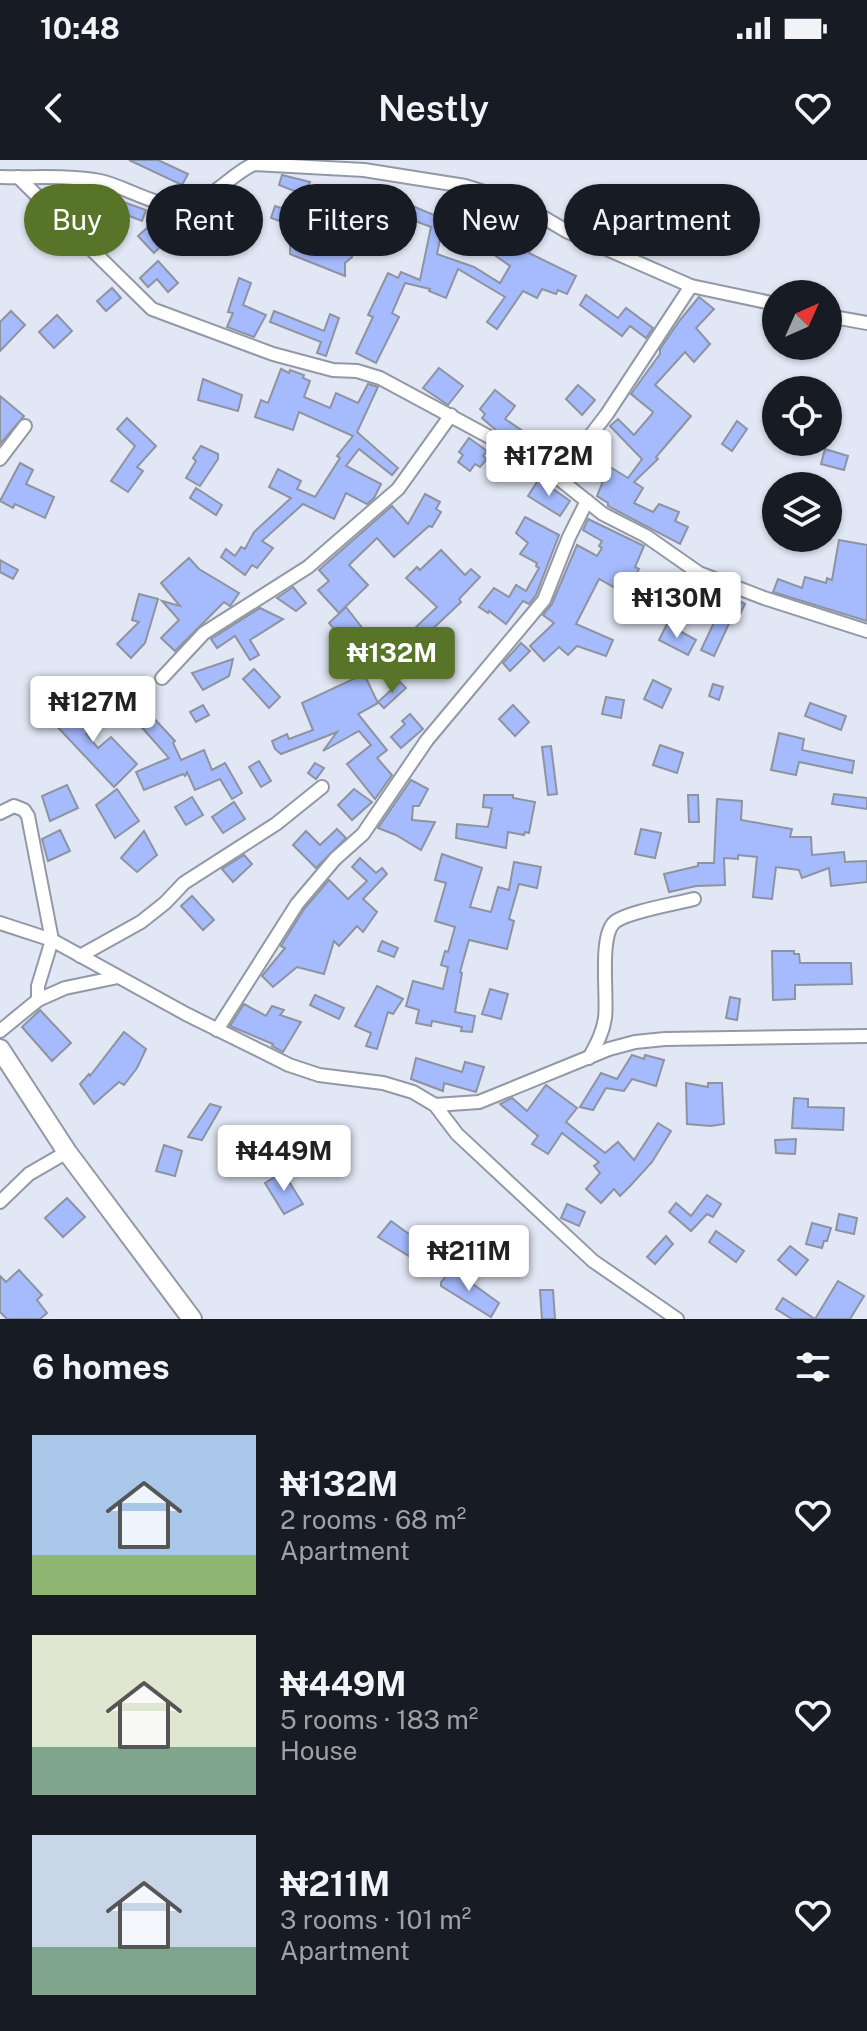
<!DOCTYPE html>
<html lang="en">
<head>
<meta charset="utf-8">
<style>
	:root { --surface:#171b24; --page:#242831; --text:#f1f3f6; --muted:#9ea1a6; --accent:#577428 }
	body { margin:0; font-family:"Public Sans",sans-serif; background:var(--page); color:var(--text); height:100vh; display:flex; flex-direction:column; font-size:30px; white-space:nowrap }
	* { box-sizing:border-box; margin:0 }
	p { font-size:26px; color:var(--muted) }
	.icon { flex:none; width:44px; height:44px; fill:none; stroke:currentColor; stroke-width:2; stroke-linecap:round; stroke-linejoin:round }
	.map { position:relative; height:1159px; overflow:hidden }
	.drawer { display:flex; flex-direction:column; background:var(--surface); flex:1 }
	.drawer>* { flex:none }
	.banner { position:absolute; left:24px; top:24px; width:820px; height:72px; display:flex; gap:16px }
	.needle { width:52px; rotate:45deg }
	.tools { position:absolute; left:762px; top:120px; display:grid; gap:16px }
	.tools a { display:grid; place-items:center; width:80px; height:80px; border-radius:50%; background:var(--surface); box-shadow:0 2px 6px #0004; font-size:40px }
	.price { position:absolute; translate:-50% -68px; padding:0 18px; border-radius:8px; background:#fff; color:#222; font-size:26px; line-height:52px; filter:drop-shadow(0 2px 4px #0008) }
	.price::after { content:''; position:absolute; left:50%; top:48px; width:24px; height:18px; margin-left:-12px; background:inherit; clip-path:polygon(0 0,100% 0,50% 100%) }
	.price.active { background:var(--accent); color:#fff }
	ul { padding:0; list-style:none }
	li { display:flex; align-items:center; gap:24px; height:200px; padding:0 32px }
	li span { display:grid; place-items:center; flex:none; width:224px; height:160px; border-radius:0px; color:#555 }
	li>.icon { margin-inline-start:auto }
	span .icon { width:96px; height:96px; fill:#fffc; stroke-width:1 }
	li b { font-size:34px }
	h2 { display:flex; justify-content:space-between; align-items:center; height:96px; padding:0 32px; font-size:34px }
	.tag { padding:0 28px; border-radius:36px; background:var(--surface); box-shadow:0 2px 6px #0004; font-size:28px; line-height:72px }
	.tag.active { background:var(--accent); color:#fff }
	.status { display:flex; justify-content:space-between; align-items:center; height:56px; padding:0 40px; background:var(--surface); direction:ltr }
	.status svg { height:22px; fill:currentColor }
	header { display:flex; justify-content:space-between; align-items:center; height:104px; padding:0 32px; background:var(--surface); font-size:36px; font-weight:600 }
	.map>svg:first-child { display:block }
	.building { fill:#a6bbfe; stroke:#8e93a0; stroke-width:2 }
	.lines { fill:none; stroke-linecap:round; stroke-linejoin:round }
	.street-casing { stroke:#9398a5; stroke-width:16 }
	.secondary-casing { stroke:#9398a5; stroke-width:22 }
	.street { stroke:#fff; stroke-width:12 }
	.secondary { stroke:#fff; stroke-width:18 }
</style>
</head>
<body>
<div class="status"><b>10:48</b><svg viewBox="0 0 49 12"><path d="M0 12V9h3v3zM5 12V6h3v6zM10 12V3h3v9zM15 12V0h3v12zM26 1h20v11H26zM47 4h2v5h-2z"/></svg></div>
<header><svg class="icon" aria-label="back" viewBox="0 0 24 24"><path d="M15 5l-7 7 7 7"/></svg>Nestly<svg class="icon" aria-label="heart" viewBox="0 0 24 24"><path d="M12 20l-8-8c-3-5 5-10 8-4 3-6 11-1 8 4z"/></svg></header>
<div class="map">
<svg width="867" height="1159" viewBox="0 0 867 1159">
	<rect width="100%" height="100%" fill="#e2e7f5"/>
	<g class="building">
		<path d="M129,0H158L188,14L182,25Z"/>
		<path d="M282,15L310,22L308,26L325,34L320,45L308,39L301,62L354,83L352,97L345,103V116L290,94L291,65L271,58L275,46L290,51L297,32L279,25Z"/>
		<path d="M389,36L436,56L439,47L464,55L459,70L443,65L437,94L474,107L500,123L510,106L483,87L504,57L538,77L529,93L576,116L567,134L558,130L556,134L542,129L537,138L523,131L497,169L487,162L505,137L458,109L446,138L429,131L430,129L405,123L392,153L399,157L376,203L356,193L373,157L368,155L388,113L398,118L401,112L420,120L431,67L410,59L400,82L378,73L392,51L385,48Z"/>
		<path d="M118,40L146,50L142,61L114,50Z"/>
		<path d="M147,68L162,85L154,93L138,76Z"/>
		<path d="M158,101L178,123L168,132L157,119L148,127L140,118Z"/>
		<path d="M239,118L251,123L243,145L266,155L254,177L227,167L233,153L228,152Z"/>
		<path d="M112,128L121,138L106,151L97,141Z"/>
		<path d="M586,135L618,158L626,148L653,168L646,178L630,166L622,176L580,145Z"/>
		<path d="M699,137L714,149L696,168L710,184L694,202L685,192L655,225L691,256L656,297L658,299L634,322L643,328L634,343L653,352L659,344L679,352L675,361L688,367L680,384L608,346V343L597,336L605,316L601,314L607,305L628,318L642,299L610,266L618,259L634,275L652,254L653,252L631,234L660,194V189L680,160Z"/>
		<path d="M11,151L25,165L0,191V162Z"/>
		<path d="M274,151L324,171L330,154L339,158L326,196L317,193L321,182L270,162Z"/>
		<path d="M57,155L72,171L54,188L39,172Z"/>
		<path d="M439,208L463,226L448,245L423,228Z"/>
		<path d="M281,209L289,213L290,210L304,215L303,218L310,221L304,237L330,248L336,233L358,243L368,224L378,227L357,272L398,308L392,315L359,289L346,306L381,324L374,338L367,344L346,333L334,359L303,344L262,381L273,388L257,408L252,405L245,415L221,397L226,389L235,396L241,387L245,389L254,372L291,338L269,327L278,309L301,321L297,329L315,337L340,298L337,296L353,276L299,252L293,270L255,257L261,240L268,243Z"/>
		<path d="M203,219L242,235L238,251L198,240Z"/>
		<path d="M578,225L595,240L582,255L566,239Z"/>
		<path d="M495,230L515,246L505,259L551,290L545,299L497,271L482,258L485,254L480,249Z"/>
		<path d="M0,236L24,256L0,284Z"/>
		<path d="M127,258L156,286L137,307L143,311L128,332L111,321L135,286L117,269Z"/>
		<path d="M737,261L747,269L732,291L722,284Z"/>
		<path d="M469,278L487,291L483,296L487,299L480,307L475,304L470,311L458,302L463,295L459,292Z"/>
		<path d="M201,286L218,294V299L200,326L186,318L196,301L193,298Z"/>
		<path d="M825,289L848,296L844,310L821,304Z"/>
		<path d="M20,303L33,310L26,324L54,337L45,358L15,344L13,348L0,341Z"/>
		<path d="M539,319L570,341L560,356L528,336Z"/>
		<path d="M196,328L222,345L216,355L190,338Z"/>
		<path d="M425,334L440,342L436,349L441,352L432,367L429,366L394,397L377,378L349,405L368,425L339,453L318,430L329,421L319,410L392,346L408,364Z"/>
		<path d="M525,357L559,375L536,435L529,444L523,441L506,464L489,451L488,453L479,447L494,428L509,437L516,425L526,431L539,408L536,406L537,403L520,394L528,383L516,373Z"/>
		<path d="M588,359L644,386L635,407L639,409L626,434L599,419L576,464L613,480L606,496L577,486L568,495L559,487L544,501L530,486L554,463L543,455L552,444L577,385L597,396L602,388L599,386L602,381L583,370Z"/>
		<path d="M839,380L867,385V461L773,432L778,419L802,428L805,417L826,423L827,418L832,420Z"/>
		<path d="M441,390L465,415L471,409L480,417L459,439L461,442L424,477L415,468L437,447L406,418L417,407L420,410Z"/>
		<path d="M189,398L199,409L239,433L230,446L224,442L175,491L161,478L179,460L162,441L180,446L161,423Z"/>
		<path d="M0,400L18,410L13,419L0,412Z"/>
		<path d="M293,427L306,443L296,451L277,438Z"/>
		<path d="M139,434L158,439L145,483L131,498L117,484L139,462L132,460Z"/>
		<path d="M727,435L745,444L738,458L733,455L714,496L701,490Z"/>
		<path d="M346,447L363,469L344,486L337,479L340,476L329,463Z"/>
		<path d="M260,448L283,459L250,480L259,495L250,500L235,476L217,488L211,479Z"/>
		<path d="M667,464L696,480L688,495L659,480Z"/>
		<path d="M521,483L530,491L510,511L503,503Z"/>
		<path d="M233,499L229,516L203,530L192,513Z"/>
		<path d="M254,509L280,537L269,548L243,519Z"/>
		<path d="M364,514L378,543L358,554L387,590L377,598L392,615L375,639L347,604L371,585L359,571L323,591L337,572L281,594L275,589L272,581L287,574L289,579L313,570L302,543Z"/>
		<path d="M653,520L671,529L662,548L644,539Z"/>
		<path d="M400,522L406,528L384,548L378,542Z"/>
		<path d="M713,524L723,527L719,540L709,536Z"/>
		<path d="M606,537L624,540L621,558L602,554Z"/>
		<path d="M67,538L94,566L86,574L98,588L111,577L137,604L114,627L50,559L61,548L59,546Z"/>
		<path d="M810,543L846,556L841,570L805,556Z"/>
		<path d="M203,545L209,555L196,562L190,552Z"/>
		<path d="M513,545L529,562L515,576L499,559Z"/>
		<path d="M149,553L175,581L173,583L181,600L204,590L212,610L225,603L242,633L232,639L220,619L195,630L187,612L185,616L183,614L144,630L136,612L169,598L138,563Z"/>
		<path d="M410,554L423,569L401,588L391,577L405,564L402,561Z"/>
		<path d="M779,573L804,579L802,590L854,601L852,613L799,602L796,615L771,610Z"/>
		<path d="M660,585L683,593L677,613L653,605Z"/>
		<path d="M551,586L557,634L548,635L542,587Z"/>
		<path d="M259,601L271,621L261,627L249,607Z"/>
		<path d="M315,603L324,608L316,619L308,613Z"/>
		<path d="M411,620L428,629L419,646H413L412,660L435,662L421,690L396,675L378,668Z"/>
		<path d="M67,625L78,648L50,661L42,636Z"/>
		<path d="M117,629L139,661L115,678L96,645Z"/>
		<path d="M354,629L372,642L352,660L338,645Z"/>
		<path d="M834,634L867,638V649L832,644Z"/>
		<path d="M484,635H513V638L535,642L529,673L525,672L524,675L508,672L506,688L456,678L457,664L488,667L492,648L483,647Z"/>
		<path d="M688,635H698L699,662H689Z"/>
		<path d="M192,637L203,655L186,665L175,647Z"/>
		<path d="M717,639L742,641L741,660L792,669L790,677H811L812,695L844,692L845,702L867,701V722L831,726L829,708L802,718L799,710L776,707L772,739L753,737L757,697L738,695V699L724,698L725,725L696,726L669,732L664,714L698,706V703H714Z"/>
		<path d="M234,642L245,659L223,673L212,657Z"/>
		<path d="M337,669L346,678L316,708L293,685L306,671L320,685Z"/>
		<path d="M641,669L661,673L655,698L635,694Z"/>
		<path d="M60,670L70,691L48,701L42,679Z"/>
		<path d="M144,671L157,695L137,712L121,698Z"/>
		<path d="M442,694L482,708L470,747L491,752L498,727L509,730L514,702L541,707L537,728L519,724L509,759L514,761L507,789L469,780L460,812L462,813L455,852L475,856L472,872L461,871L462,867L432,861L431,866L416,863L419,850L406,846L413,821L443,829L448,807L441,805L445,791L448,792L455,767L435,761L446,723L435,720Z"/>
		<path d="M244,695L252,704L233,722L222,709Z"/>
		<path d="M360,698L376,713L382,708L387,714L363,739L377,752L363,772L357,766L339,786L334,781L324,814L297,807L273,827L262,816L285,788L281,786L304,749L329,720L348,739L367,721L352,707Z"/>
		<path d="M192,736L214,760L203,770L181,746Z"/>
		<path d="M382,781L398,788L394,797L378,791Z"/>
		<path d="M772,791H794V794H799L800,803H851L852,824L795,825V839L773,840Z"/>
		<path d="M377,826L403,839L393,854L388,852L377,889L366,886L371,873L355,866Z"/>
		<path d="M490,829L508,834L501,859L482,854Z"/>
		<path d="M315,835L344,848L339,859L310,845Z"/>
		<path d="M730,837L740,839L737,860L726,858Z"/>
		<path d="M244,844L266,856L272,846L284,850L280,855L301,862L283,892L272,886L273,884L230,866Z"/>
		<path d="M40,850L71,883L52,901L22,867Z"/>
		<path d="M124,872L146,889L137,908L124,925L119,922L94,944L80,924L89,914L90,916Z"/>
		<path d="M632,895L644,899L645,895L664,900L656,926L632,919L624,931L606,928L593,950L580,947L601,913L617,919Z"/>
		<path d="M416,898L462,912L465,902L484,907L476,932L444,923L443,931L411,919Z"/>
		<path d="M686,923L708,927V923H722L724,964L711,966L687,964Z"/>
		<path d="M546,925L577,948L566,962L605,993L618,982L634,1000L658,963L671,971L652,1002L631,1025L620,1036L614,1029L601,1043L586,1029L600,1013L594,1006L599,1002L562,973L548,994L532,984L538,976L500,944L512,938L527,951Z"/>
		<path d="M794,938L808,939V947L844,948L843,970L792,968Z"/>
		<path d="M210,944L221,947L202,980L188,977Z"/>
		<path d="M796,979L795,994L776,993L775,980Z"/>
		<path d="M164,985L182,991L175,1016L156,1011Z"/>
		<path d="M283,1012L303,1044L284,1054L265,1023Z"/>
		<path d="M707,1035L721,1044L713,1057L707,1054L691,1071L669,1052L676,1043L691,1056Z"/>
		<path d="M67,1038L85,1057L63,1077L45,1058Z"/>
		<path d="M567,1044L585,1052L579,1066L561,1058Z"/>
		<path d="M839,1054L857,1058L854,1074L836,1070Z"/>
		<path d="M391,1061L438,1095L430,1109L378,1077Z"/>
		<path d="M812,1063L831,1068L827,1081H824L822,1088L806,1084Z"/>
		<path d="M716,1071L744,1091L736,1102L709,1082Z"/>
		<path d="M666,1076L673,1084L655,1104L647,1097Z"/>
		<path d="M790,1086L808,1100L796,1115L778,1100Z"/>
		<path d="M452,1109L499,1143L491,1157L441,1126V1122Z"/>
		<path d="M19,1110L42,1135L37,1140L47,1153L40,1159H7L0,1152V1116L6,1122Z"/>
		<path d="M838,1121L864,1136L850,1159H815Z"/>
		<path d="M540,1130H553L555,1159H542Z"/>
		<path d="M783,1138L815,1159H792L776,1149Z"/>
	</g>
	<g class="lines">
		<defs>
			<g id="street">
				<path d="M0,17C33,18 68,15 100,21C129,27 160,52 190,43C216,37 231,14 254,4L364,10L465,26L519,43L568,72L691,126L776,144"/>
				<path d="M18,17L152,149L273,194L333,210L357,211L380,218L508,287L558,318L603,354L646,376L699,413L764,438L867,471"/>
				<path d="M828,156L867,163"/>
				<path d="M0,299L25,266"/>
				<path d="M558,318L607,254L691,126"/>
				<path d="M162,518L204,473L308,407L398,329L451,255"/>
				<path d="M0,653L14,646L24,650L28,656L52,780L38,826V840"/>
				<path d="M0,763L52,780L186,854L289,905L319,915L383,923L413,932L435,945"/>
				<path d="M80,796L141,762L165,743L184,723L276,664L322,627"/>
				<path d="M217,870L297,744L335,699L363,674L427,580L544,440L569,377L587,341"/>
				<path d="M0,871L38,840L65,828L118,817"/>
				<path d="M589,898C596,885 603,873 605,858C608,836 598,773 616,761C631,751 675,744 694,739"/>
				<path d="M0,1042L29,1014L67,992"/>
				<path d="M677,1159L593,1101L457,974L435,945L479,942L609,889L635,882L665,879L867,876"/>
			</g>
			<path id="secondary" d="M0,889L67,992L192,1159"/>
		</defs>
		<use href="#street" class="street-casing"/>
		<use href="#secondary" class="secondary-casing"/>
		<use href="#street" class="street"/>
		<use href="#secondary" class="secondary"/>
	</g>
</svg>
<div class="tools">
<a><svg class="needle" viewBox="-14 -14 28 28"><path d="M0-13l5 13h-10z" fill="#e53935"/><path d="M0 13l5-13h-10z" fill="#9ea1a6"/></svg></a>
<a><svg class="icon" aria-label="locate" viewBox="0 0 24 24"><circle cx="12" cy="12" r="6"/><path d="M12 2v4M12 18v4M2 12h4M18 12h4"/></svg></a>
<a><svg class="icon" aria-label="layers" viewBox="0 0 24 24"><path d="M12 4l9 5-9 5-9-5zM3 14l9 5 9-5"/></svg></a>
</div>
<b class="price" style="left:549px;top:338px">₦172M</b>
<b class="price" style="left:677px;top:480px">₦130M</b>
<b class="price active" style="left:392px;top:535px">₦132M</b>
<b class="price" style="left:93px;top:584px">₦127M</b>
<b class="price" style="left:284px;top:1033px">₦449M</b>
<b class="price" style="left:469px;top:1133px">₦211M</b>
<div class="banner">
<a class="tag active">Buy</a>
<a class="tag">Rent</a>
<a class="tag">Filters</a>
<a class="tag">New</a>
<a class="tag">Apartment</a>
</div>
</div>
<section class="drawer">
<h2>6 homes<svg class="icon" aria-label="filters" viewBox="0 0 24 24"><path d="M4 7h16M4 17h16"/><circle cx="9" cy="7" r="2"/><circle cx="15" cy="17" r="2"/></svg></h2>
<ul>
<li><span style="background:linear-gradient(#a9c7e8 75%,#8fb573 0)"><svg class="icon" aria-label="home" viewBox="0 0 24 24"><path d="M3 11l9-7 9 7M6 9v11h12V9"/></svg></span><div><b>₦132M</b><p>2 rooms · 68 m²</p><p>Apartment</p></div><svg class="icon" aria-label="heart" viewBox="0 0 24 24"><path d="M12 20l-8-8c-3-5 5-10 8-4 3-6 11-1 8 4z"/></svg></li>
<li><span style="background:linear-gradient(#dfe7d0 70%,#7fa58c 0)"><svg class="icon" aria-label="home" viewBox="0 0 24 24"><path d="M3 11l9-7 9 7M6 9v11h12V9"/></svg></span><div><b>₦449M</b><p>5 rooms · 183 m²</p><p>House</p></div><svg class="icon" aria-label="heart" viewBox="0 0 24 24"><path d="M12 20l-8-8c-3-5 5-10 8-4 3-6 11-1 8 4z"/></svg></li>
<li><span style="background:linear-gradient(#c9d6e8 70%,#7fa58c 0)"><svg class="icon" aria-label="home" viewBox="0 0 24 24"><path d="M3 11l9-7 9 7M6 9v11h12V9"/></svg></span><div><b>₦211M</b><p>3 rooms · 101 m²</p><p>Apartment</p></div><svg class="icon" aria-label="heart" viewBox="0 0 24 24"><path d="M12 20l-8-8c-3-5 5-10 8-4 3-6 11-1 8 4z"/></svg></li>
</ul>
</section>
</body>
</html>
